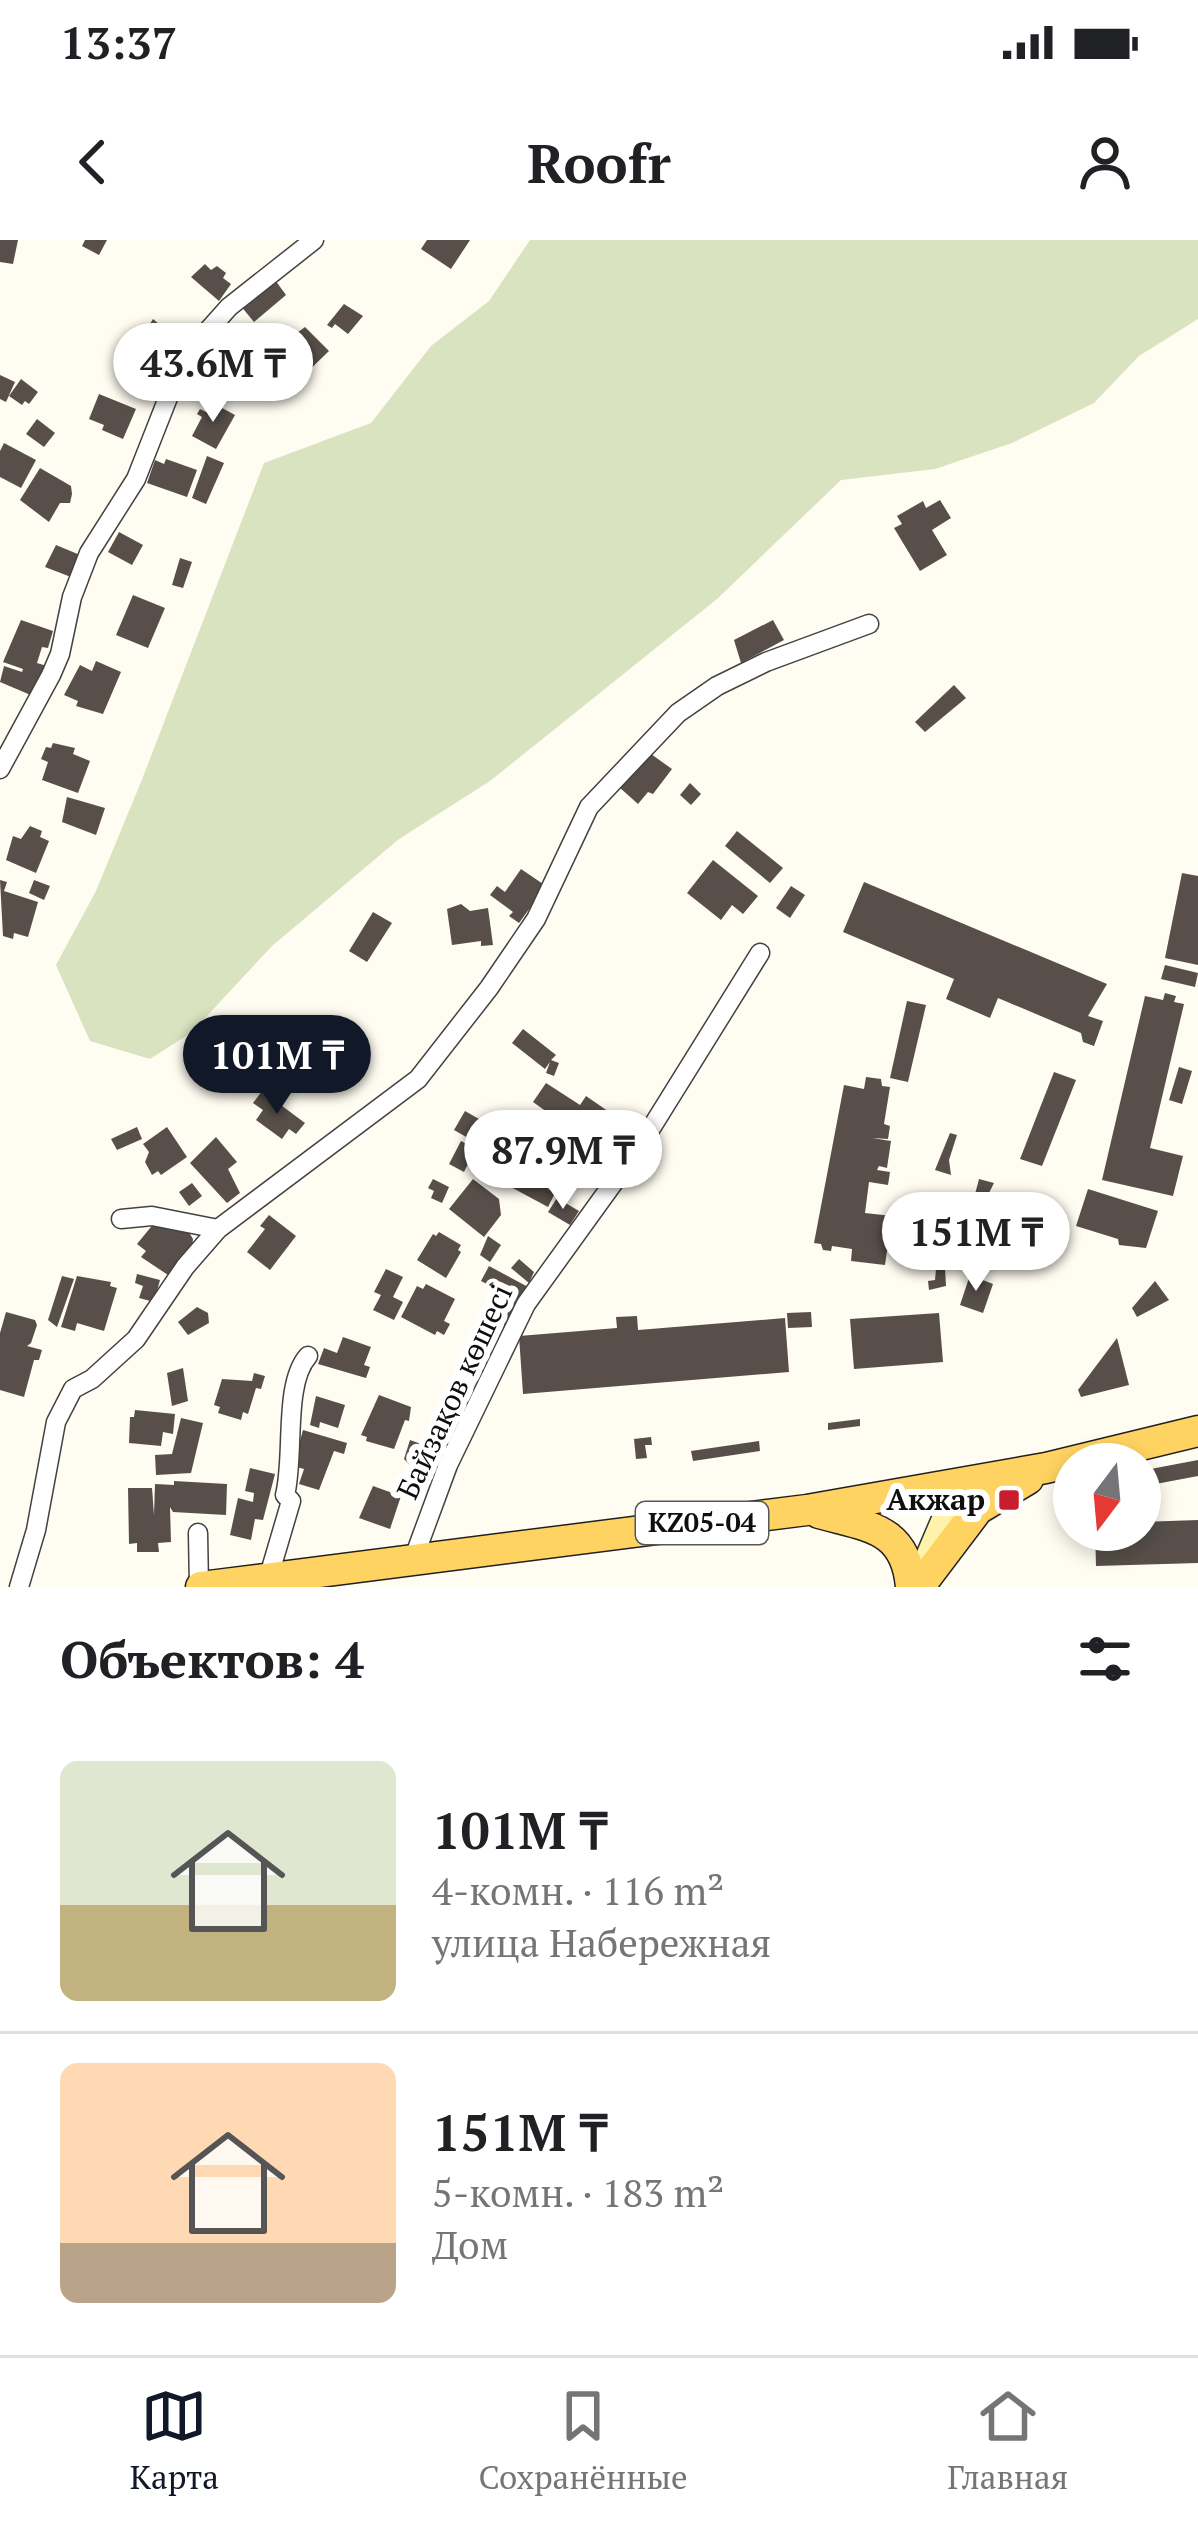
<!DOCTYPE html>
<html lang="ru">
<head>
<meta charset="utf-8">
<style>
	:root { --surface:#fff; --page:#f2f2f2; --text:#202124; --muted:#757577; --line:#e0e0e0; --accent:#111827 }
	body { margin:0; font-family:"PT Serif",serif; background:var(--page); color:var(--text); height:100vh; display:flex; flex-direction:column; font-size:45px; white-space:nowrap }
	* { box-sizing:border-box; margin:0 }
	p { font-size:39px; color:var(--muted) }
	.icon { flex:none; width:66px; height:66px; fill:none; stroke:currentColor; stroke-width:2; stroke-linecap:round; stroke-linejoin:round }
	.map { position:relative; height:1347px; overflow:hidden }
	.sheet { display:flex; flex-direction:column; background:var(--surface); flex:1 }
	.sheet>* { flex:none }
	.needle { width:78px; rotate:196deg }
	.fabs { position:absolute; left:1053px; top:1203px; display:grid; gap:24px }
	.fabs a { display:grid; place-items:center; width:108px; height:108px; border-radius:50%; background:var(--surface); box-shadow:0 6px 18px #0003; font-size:60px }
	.price { position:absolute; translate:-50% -102px; padding:0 27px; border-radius:42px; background:#fff; color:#222; font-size:39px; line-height:78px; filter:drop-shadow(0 3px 6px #0008) }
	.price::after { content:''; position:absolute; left:50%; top:72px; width:36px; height:27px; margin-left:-18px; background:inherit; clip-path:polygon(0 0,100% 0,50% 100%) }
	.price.current { background:var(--accent); color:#fff }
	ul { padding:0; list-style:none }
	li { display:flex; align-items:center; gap:36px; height:300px; padding:0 60px }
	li+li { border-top:3px solid var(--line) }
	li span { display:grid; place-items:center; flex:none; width:336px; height:240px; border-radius:18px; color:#555 }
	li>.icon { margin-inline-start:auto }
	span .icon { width:144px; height:144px; fill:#fffc; stroke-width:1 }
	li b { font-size:51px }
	h2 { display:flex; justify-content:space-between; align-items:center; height:144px; padding:0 60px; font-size:51px }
	.status { display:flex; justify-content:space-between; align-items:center; height:84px; padding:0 60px; background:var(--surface); direction:ltr }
	.status svg { height:33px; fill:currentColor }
	header { display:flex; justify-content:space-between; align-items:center; height:156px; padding:0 60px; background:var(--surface); font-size:54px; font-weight:700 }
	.dock { display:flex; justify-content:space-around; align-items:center; height:168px; border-top:3px solid var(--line); background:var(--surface); font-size:33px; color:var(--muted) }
	.dock a { display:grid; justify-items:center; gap:6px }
	.dock .current { color:var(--accent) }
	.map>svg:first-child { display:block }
	.cemetery { fill:#d9e3bf }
	.building { fill:#584f4a }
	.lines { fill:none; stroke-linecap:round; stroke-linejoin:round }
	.minor-casing { stroke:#424242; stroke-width:21 }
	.secondary-casing { stroke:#313131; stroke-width:30 }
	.primary-casing { stroke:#202020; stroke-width:33 }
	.minor { stroke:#fff; stroke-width:18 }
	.secondary { stroke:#fff3ac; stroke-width:27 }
	.primary { stroke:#ffd361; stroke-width:30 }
	.poi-dot { fill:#c81d2c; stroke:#fff; stroke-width:4.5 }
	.labels { text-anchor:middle; stroke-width:12; stroke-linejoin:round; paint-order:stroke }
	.shield { fill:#fff; stroke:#575757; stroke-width:3 }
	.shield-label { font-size:27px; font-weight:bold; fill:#0f0f0f }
	.street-label { font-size:30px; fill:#0f0f0f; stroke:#fff }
	.poi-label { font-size:30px; font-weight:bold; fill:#0f0f0f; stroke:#fff; text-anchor:end }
</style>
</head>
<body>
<div class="status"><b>13:37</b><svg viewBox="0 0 49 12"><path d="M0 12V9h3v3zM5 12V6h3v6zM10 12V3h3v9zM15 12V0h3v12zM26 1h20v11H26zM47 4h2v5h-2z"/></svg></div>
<header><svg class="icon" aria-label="back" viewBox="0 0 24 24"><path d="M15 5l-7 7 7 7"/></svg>Roofr<svg class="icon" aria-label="person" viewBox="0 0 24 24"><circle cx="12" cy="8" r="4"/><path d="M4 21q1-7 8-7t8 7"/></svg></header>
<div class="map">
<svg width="1198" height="1347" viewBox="0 0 1198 1347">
	<rect width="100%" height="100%" fill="#fffcf1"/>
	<path class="cemetery" d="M530,0H1198V79L1139,116L1094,163L1012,203L935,229L841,240L717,359L490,541L399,599L272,706L192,792L150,819L90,801L56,725L96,651L141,542L264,223L371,183L431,106L489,61Z"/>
	<g class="building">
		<path d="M0,0H18L13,24L0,22Z"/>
		<path d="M85,0H107L99,15L82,6Z"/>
		<path d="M427,0H470L451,29L421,9Z"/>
		<path d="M205,24L211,30L217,26L226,33L223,38L231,44L219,61L191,37Z"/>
		<path d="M275,40L286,55L254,82L240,65Z"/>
		<path d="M344,64L363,76L348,94L335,84L332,88L327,85Z"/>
		<path d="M153,79L174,97L155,120L137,104Z"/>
		<path d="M305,87L329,111L301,138L280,117L289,107L286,101Z"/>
		<path d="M133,116L150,124L145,135L164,143L156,159L135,146L140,136L127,130Z"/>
		<path d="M0,135L15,142L6,162L0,159Z"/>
		<path d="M21,139L38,152L29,164L25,161L22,165L9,156Z"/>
		<path d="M99,154L136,169L123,199L102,190L104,185L89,179Z"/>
		<path d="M211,162L235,175L216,209L192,196L202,177L197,174L200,169L206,172Z"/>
		<path d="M37,179L55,193L44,207L26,194Z"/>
		<path d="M4,203L36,220L21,248L0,237V211Z"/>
		<path d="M207,216L224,223L206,264L192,258Z"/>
		<path d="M166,219L197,230L187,257L147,243L155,220L164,224Z"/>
		<path d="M40,228L71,246L72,254L70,263H60L49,282L20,260Z"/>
		<path d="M940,260L951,278L932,290L947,315L920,331L894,288L902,284L897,276L923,261L926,268Z"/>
		<path d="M119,292L143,305L132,325L108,312Z"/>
		<path d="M56,305L80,315L71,337L45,327Z"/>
		<path d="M180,318L192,322L183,348L172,345Z"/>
		<path d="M133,355L165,368L148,408L116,395Z"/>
		<path d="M21,380L53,391L48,408L42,407L37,423L47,426L33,456L0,442L4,426L22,432L23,429L3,422Z"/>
		<path d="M773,380L784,400L741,423L734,400Z"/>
		<path d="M96,421L121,432L103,474L76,466L78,461L64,455L80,425L92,431Z"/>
		<path d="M954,445L966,458L925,492L915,482Z"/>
		<path d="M53,503L75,508L73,514L90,521L78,553L42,540L48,522L41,519L46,507L51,508Z"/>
		<path d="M651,514L672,529L653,554L648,552L638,564L619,547Z"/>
		<path d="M690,543L701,554L691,565L680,555Z"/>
		<path d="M67,557L105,568L96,595L62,582Z"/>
		<path d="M30,586L42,591L40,597L49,601L36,633L6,620L13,596L21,599Z"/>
		<path d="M737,591L783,628L770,643L725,606Z"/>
		<path d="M713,620L758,656L743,674L732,665L721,680L687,653Z"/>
		<path d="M521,629L546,646L519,683L509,676L513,672L490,655L497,646L505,652Z"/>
		<path d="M1182,633L1198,636V725L1165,718Z"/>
		<path d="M0,640L7,642L4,651L38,662L28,697L14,693L13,699L3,696Z"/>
		<path d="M34,640L50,646L44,660L29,653Z"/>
		<path d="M864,642L1107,744L1088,776L1103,781L1094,806L1083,802L1081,793L998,758L990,778L946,759L954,739L843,692Z"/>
		<path d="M791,646L805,655L790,678L776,668Z"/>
		<path d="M461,664L470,671L488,668L493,705L481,706V701L452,705L447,669Z"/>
		<path d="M373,672L392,683L367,722L349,711Z"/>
		<path d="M1165,725L1198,733L1195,747L1161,739Z"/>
		<path d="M1165,753L1176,756L1174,762L1184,764L1150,908L1183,916L1173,956L1102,940L1145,756L1163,760Z"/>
		<path d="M907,761L926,765L908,842L890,838Z"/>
		<path d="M523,789L556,815L551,820L559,823L554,836L546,833L550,822L545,829L512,803Z"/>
		<path d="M231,815L247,832L230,847L214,830Z"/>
		<path d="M1179,827L1192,831L1182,864L1169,860Z"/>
		<path d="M1054,832L1076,840L1042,926L1020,919Z"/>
		<path d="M866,837L881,839L882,846L890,847L884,884L890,886L888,899L872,898L891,901L887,928L879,926L877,930L890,932L888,945L869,942L865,973L892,976L885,1025L851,1021L852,1009L832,1006L831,1011L823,1010L821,1004L814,1003L844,845L864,849Z"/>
		<path d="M546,843L580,865L586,856L615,876L605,891L595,885L586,898L571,887L564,897L541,882L547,872L533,862Z"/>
		<path d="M262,851L305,883L296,894L289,889L282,899L256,880L263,870L253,863Z"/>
		<path d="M465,871L479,879L468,898L454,890Z"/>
		<path d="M137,887L142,899L117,910L111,899Z"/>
		<path d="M167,887L187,917L161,935L158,931L152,935L145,922L149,912L143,904Z"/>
		<path d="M517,888L528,895L525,901L563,922L548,949L555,953L548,967L468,924L464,932L449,924L461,901L503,923L509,920L518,903L512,899Z"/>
		<path d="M950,893L957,895L949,920L951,935L935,930Z"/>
		<path d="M216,897L237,922L228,929L240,953L227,963L190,923Z"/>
		<path d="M433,939L449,947L442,963L431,958L434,951L428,948Z"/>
		<path d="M473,939L499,959L501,975L484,997L449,969Z"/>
		<path d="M979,939L994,943L978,975L970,973Z"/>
		<path d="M192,943L202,956L189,966L179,952Z"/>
		<path d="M1088,949L1158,971L1146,1008L1119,1005L1118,999L1076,986Z"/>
		<path d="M990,957L1016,967L1012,977L986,968Z"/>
		<path d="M557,958L579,971L570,985L548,972Z"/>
		<path d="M989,971L1005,977L1002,982L1014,987L1008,1002L980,991Z"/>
		<path d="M269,975L296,996L270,1030L247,1012L265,989L260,986Z"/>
		<path d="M155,982L161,988L165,983L187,989L193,999L192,1008L168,1035L141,1017L146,1011L137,1004Z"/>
		<path d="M439,992L461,1005L458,1010L461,1012L446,1038L417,1020L433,994L436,996Z"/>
		<path d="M488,996L501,1005L490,1022L480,1015Z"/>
		<path d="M519,1019L534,1032L529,1043L511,1028Z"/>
		<path d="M489,1026L530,1048L509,1087L495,1080L499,1073L495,1071L504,1053L481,1041Z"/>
		<path d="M945,1028L946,1046L929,1050L928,1041L935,1040L936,1029Z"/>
		<path d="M386,1029L403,1037L393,1057L403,1062L394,1080L373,1070L381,1055L374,1052Z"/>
		<path d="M137,1034L160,1040L154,1062L139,1058L143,1046L135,1043Z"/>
		<path d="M970,1035L993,1044L983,1073L960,1065Z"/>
		<path d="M62,1036L74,1039L57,1087L48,1080Z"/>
		<path d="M77,1036L111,1042L110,1046L117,1048L104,1091L77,1083L75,1091L61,1087Z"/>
		<path d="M1155,1041L1169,1060L1137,1077L1132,1068Z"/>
		<path d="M426,1044L455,1059L444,1081L450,1084L444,1095L437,1091L435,1095L401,1077L417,1046L423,1049Z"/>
		<path d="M197,1067L208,1073L209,1083L188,1095L178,1082Z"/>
		<path d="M6,1072L35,1080L37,1085L31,1103L27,1106L42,1110L39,1120H34L24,1157L0,1150V1093Z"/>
		<path d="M811,1072L812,1087L788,1088L787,1073Z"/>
		<path d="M939,1073L943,1122L854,1129L850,1079Z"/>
		<path d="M637,1076L638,1090L785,1078L789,1132L523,1154L519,1096L617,1088L616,1077Z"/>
		<path d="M343,1097L371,1107L364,1125L370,1127L366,1138L318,1124L324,1108L337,1113Z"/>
		<path d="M1117,1098L1129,1145L1081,1157L1078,1150Z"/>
		<path d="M183,1128L188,1161L172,1166L167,1133Z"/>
		<path d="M254,1133L265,1136L261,1149L256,1148L248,1174L243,1172L241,1180L218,1173L220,1167L214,1165L222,1139L252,1141Z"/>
		<path d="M379,1155L411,1167L409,1181L405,1180L394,1209L366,1201L367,1197L361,1195Z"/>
		<path d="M316,1156L345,1165L338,1188L320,1182L319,1188L310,1185Z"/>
		<path d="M135,1170L175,1174L173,1194L163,1192L161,1206L129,1203L130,1177H134Z"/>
		<path d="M181,1178L203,1183L191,1233L156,1235L155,1215L172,1214Z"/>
		<path d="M860,1179V1186L828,1190V1183Z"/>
		<path d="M303,1190L347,1203L344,1214L334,1211L319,1250L299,1244L304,1229L293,1226Z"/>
		<path d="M651,1197L652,1205H645L647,1218L636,1219L634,1199Z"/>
		<path d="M410,1200L441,1211L435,1230L409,1224L404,1219Z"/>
		<path d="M759,1201L760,1211L693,1221L691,1211Z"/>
		<path d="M1198,1220V1236L1140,1247V1231Z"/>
		<path d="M250,1228L275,1234L263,1280L255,1279L251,1300L230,1295L238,1258L253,1262L254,1253L245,1251Z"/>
		<path d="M174,1241L227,1244L226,1275L173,1272L170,1267L171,1302L158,1303L159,1312H137V1303L129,1304L128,1248H152L154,1275L155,1244L174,1245Z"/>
		<path d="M373,1246L401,1256L390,1289L359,1278Z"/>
		<path d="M1198,1280V1323L1096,1326L1095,1290H1140V1282Z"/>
	</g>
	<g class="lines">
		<defs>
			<g id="minor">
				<path d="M0,529L51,435L60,414L72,357L89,313L136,239L173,145L204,95L229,67L314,0"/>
				<path d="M121,979L152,976L218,989"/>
				<path d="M198,1293L199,1347"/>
				<path d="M413,1320L448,1225L526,1064L640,906L760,713"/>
				<path d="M268,1339L291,1261L285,1255C295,1216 283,1144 308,1116"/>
				<path d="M19,1347L36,1290L56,1182L73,1149L92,1139L136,1099L185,1027L218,989L418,839L489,748L536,679L589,567L678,473L717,446L766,422L869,384"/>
			</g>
			<path id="secondary" d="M923,1332L961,1243"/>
			<g id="primary">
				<path d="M819,1273C868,1287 906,1287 911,1347"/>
				<path d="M201,1347L807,1270L1046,1228L1198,1191"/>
				<path d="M919,1347L978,1269L1028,1239"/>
			</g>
		</defs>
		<use href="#minor" class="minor-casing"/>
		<use href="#secondary" class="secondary-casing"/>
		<use href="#primary" class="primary-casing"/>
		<use href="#minor" class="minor"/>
		<use href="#secondary" class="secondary"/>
		<use href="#primary" class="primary"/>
	</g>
	<rect class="poi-dot" x="997" y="1248" width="24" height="24" rx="6"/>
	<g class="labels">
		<rect class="shield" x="636" y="1262" width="132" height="42" rx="9"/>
		<g class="shield-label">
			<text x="702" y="1292">KZ05-04</text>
		</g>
		<g class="street-label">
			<text transform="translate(455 1152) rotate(-65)" y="10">Байзақов көшесі</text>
		</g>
		<g class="poi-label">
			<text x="985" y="1270">Акжар</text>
		</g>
	</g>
</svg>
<div class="fabs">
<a><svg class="needle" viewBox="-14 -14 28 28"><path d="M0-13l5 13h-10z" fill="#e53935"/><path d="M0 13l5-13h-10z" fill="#757577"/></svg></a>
</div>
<b class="price" style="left:213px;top:185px">43.6M ₸</b>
<b class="price current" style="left:277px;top:877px">101M ₸</b>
<b class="price" style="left:563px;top:972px">87.9M ₸</b>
<b class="price" style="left:976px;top:1054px">151M ₸</b>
</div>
<section class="sheet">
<h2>Объектов: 4<svg class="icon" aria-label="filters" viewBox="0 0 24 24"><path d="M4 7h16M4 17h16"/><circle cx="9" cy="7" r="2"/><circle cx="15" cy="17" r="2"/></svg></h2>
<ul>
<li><span style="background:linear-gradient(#dfe7d0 60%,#c2b280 0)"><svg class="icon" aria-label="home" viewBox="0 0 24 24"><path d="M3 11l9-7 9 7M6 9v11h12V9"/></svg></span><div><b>101M ₸</b><p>4-комн. · 116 m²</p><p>улица Набережная</p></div></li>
<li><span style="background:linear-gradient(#ffd9b3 75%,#b9a48a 0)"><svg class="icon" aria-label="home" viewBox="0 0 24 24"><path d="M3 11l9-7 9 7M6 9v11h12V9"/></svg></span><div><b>151M ₸</b><p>5-комн. · 183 m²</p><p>Дом</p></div></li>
</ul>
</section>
<nav class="dock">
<a class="current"><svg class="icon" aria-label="map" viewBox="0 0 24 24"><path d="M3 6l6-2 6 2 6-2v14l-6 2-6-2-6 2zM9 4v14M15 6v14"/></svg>Карта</a>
<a><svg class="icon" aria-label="saved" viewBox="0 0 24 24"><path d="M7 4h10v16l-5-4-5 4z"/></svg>Сохранённые</a>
<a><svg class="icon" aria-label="home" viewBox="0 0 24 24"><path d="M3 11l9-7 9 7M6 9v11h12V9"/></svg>Главная</a>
</nav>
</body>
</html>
